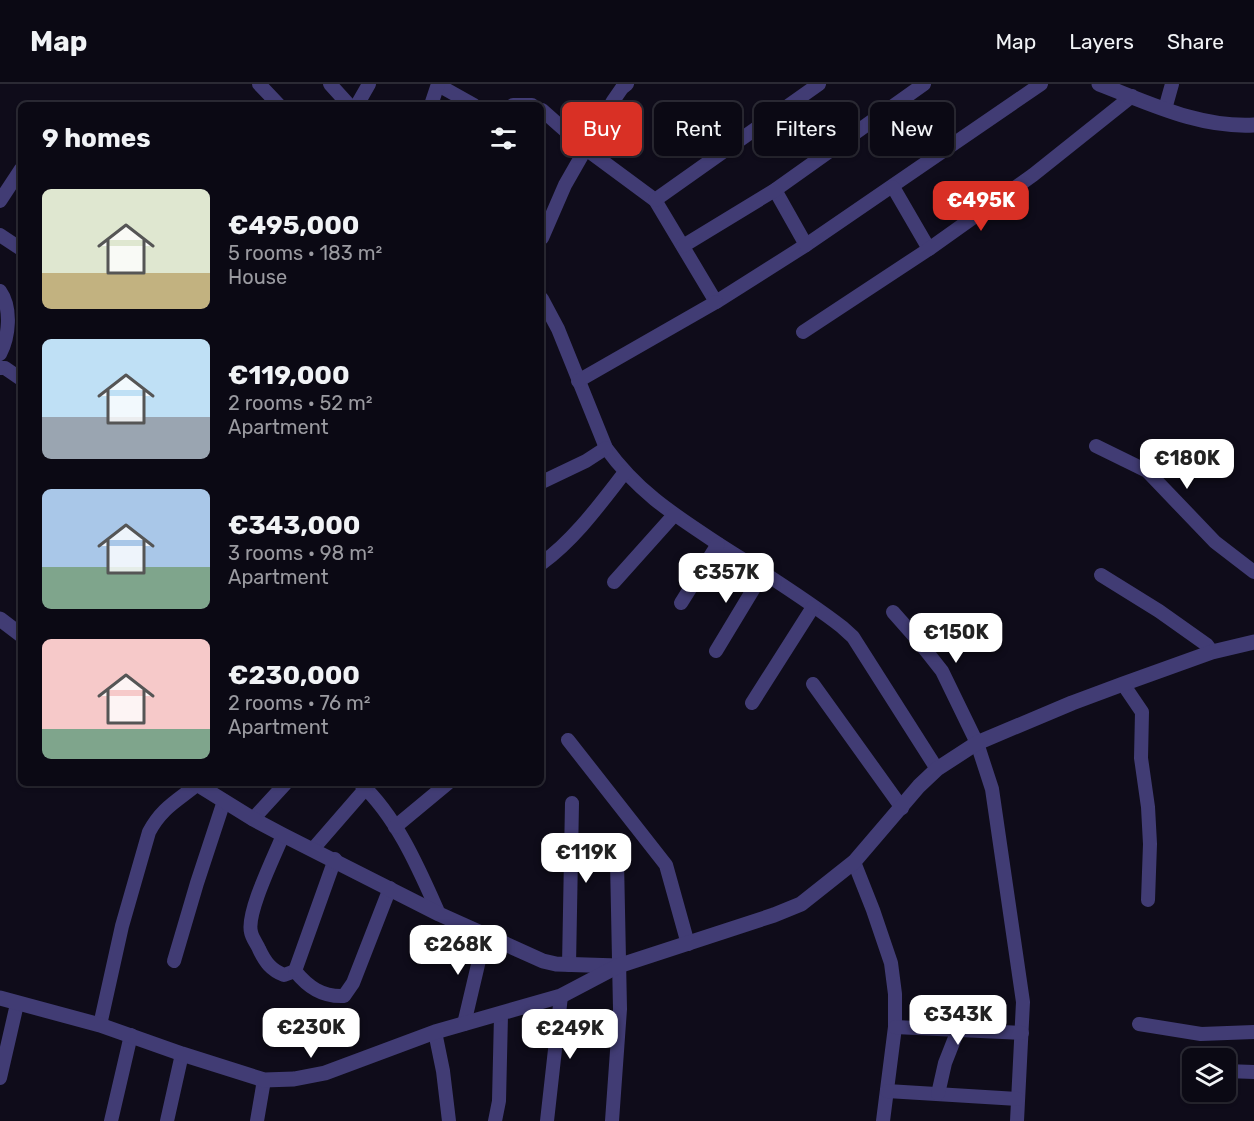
<!DOCTYPE html>
<html lang="en">
<head>
<meta charset="utf-8">
<style>
	:root { --surface:#0b0914; --page:#14121d; --text:#f1f3f6; --muted:#9a9aa0; --line:#2b2a34; --accent:#d93025 }
	body { margin:0; font-family:Rubik,sans-serif; background:var(--page); color:var(--text); height:100vh; display:flex; flex-direction:column; font-size:22px; white-space:nowrap }
	* { box-sizing:border-box; margin:0 }
	p { font-size:20px; color:var(--muted) }
	.icon { flex:none; width:33px; height:33px; fill:none; stroke:currentColor; stroke-width:2; stroke-linecap:round; stroke-linejoin:round }
	.map { position:relative; flex:1; overflow:hidden }
	.drawer { position:absolute; left:18px; top:18px; width:526px; height:684px; display:flex; flex-direction:column; background:var(--surface); border-radius:9px; box-shadow:0 2px 4px #0004,0 0 0 2px var(--line) }
	.drawer>* { flex:none }
	.hud { position:absolute; left:562px; top:18px; width:570px; height:54px; display:flex; gap:12px }
	.controls { position:absolute; left:1182px; top:964px; display:grid; gap:12px }
	.controls a { display:grid; place-items:center; width:54px; height:54px; border-radius:9px; background:var(--surface); box-shadow:0 2px 4px #0004,0 0 0 2px var(--line); font-size:30px }
	.price { position:absolute; translate:-50% -51px; padding:0 14px; border-radius:12px; background:#fff; color:#222; font-size:20px; line-height:39px; filter:drop-shadow(0 2px 3px #0008) }
	.price::after { content:''; position:absolute; left:50%; top:36px; width:18px; height:14px; margin-left:-9px; background:inherit; clip-path:polygon(0 0,100% 0,50% 100%) }
	.price.current { background:var(--accent); color:#fff }
	ul { padding:0; list-style:none }
	li { display:flex; align-items:center; gap:18px; height:150px; padding:0 24px }
	li span { display:grid; place-items:center; flex:none; width:168px; height:120px; border-radius:9px; color:#555 }
	li>.icon { margin-inline-start:auto }
	span .icon { width:72px; height:72px; fill:#fffc; stroke-width:1 }
	li b { font-size:26px }
	h2 { display:flex; justify-content:space-between; align-items:center; height:72px; padding:0 24px; font-size:26px }
	.pill { padding:0 21px; border-radius:9px; background:var(--surface); box-shadow:0 2px 4px #0004,0 0 0 2px var(--line); font-size:21px; line-height:54px }
	.pill.current { background:var(--accent); color:#fff }
	header { display:flex; align-items:center; gap:36px; box-sizing:border-box; height:84px; padding:0 30px; background:var(--surface); border-bottom:2px solid var(--line) }
	header strong { font-size:28px }
	nav { display:flex; gap:33px; margin-inline-start:auto; font-size:21px }
	.map>svg:first-child { display:block }
	.lines { fill:none; stroke-linecap:round; stroke-linejoin:round }
	.minor { stroke:#413c74; stroke-width:14 }
	.tertiary { stroke:#413c74; stroke-width:15 }
</style>
</head>
<body>
<header>
<strong>Map</strong>
<nav><a>Map</a><a>Layers</a><a>Share</a></nav>
</header>
<div class="map">
<svg width="1254" height="1037" viewBox="0 0 1254 1037">
	<rect width="100%" height="100%" fill="#0f0c1a"/>
	<g class="lines">
		<g class="minor">
			<path d="M259,0L279,21"/>
			<path d="M330,0L349,21"/>
			<path d="M438,1L474,21"/>
			<path d="M357,21L369,0"/>
			<path d="M431,21L438,0"/>
			<path d="M513,21H532"/>
			<path d="M1165,25L1172,0"/>
			<path d="M542,26L586,65L655,116L716,218L806,161L1041,0"/>
			<path d="M893,103L929,165"/>
			<path d="M775,106L806,161"/>
			<path d="M655,116L819,0"/>
			<path d="M0,117L21,85"/>
			<path d="M0,151L21,165"/>
			<path d="M542,154L565,101L613,17L622,4L627,0"/>
			<path d="M683,162L775,106L924,0"/>
			<path d="M0,207C12,224 9,253 0,270"/>
			<path d="M542,215L558,245L606,364C638,408 673,430 717,459C759,486 802,512 842,543L853,553L937,685"/>
			<path d="M803,248L929,165L1033,91L1132,12"/>
			<path d="M0,284H5L21,295"/>
			<path d="M578,297L716,218"/>
			<path d="M1096,362L1147,387L1215,458L1254,488"/>
			<path d="M542,398L586,377L606,364"/>
			<path d="M542,479C575,455 600,420 625,388"/>
			<path d="M1101,491L1159,527L1207,561L1212,568"/>
			<path d="M614,498L674,431"/>
			<path d="M681,519L718,460"/>
			<path d="M893,528L916,554L942,587L977,659L992,705L1023,918L1017,1037"/>
			<path d="M716,567L763,489"/>
			<path d="M813,600L902,724"/>
			<path d="M1123,600L1142,628L1141,674L1148,723L1150,760L1148,816"/>
			<path d="M752,619L813,523"/>
			<path d="M568,656L666,781L688,860"/>
			<path d="M360,699C397,733 419,785 439,830"/>
			<path d="M253,735L286,699"/>
			<path d="M395,743L448,699"/>
			<path d="M283,751C275,771 246,829 251,848C252,854 257,860 259,865C265,878 271,886 284,891L295,887C308,903 322,913 344,912L353,899L390,804"/>
			<path d="M313,765L366,704"/>
			<path d="M854,778L873,826L891,879L895,910V943L883,1037"/>
			<path d="M174,877L197,799L224,717"/>
			<path d="M569,881L572,719"/>
			<path d="M295,887L335,775"/>
			<path d="M464,940L485,851"/>
			<path d="M1139,940L1201,950L1254,948"/>
			<path d="M100,941L122,842L149,748C162,723 179,716 199,699"/>
			<path d="M895,943L1022,949"/>
			<path d="M435,948L443,987L449,1037"/>
			<path d="M1226,987L1254,988"/>
			<path d="M0,994L17,920"/>
			<path d="M887,1007L1018,1015"/>
			<path d="M938,1010L945,979L958,946"/>
			<path d="M111,1037L131,951"/>
			<path d="M167,1037L182,970"/>
			<path d="M257,1037L264,996"/>
			<path d="M495,1037L499,1017L501,931"/>
			<path d="M547,1037L561,912"/>
			<path d="M612,1037L620,925L617,777"/>
		</g>
		<g class="tertiary">
			<path d="M1099,0C1149,19 1199,44 1254,41"/>
			<path d="M0,535L21,551"/>
			<path d="M195,699L253,735L283,751L439,830L543,877L556,880L618,882"/>
			<path d="M0,914L100,941L182,970L264,996L294,995L325,989L435,948L561,912L618,882L774,831L801,820L854,778L919,702L937,685L977,659L1072,619L1123,600L1212,568L1254,558"/>
		</g>
	</g>
</svg>
<div class="controls">
<a><svg class="icon" aria-label="layers" viewBox="0 0 24 24"><path d="M12 4l9 5-9 5-9-5zM3 14l9 5 9-5"/></svg></a>
</div>
<b class="price current" style="left:981px;top:148px">€495K</b>
<b class="price" style="left:1187px;top:406px">€180K</b>
<b class="price" style="left:726px;top:520px">€357K</b>
<b class="price" style="left:956px;top:580px">€150K</b>
<b class="price" style="left:586px;top:800px">€119K</b>
<b class="price" style="left:458px;top:892px">€268K</b>
<b class="price" style="left:958px;top:962px">€343K</b>
<b class="price" style="left:311px;top:975px">€230K</b>
<b class="price" style="left:570px;top:976px">€249K</b>
<div class="hud">
<a class="pill current">Buy</a>
<a class="pill">Rent</a>
<a class="pill">Filters</a>
<a class="pill">New</a>
</div>
<section class="drawer">
<h2>9 homes<svg class="icon" aria-label="filters" viewBox="0 0 24 24"><path d="M4 7h16M4 17h16"/><circle cx="9" cy="7" r="2"/><circle cx="15" cy="17" r="2"/></svg></h2>
<ul>
<li><span style="background:linear-gradient(#dfe7d0 70%,#c2b280 0)"><svg class="icon" aria-label="home" viewBox="0 0 24 24"><path d="M3 11l9-7 9 7M6 9v11h12V9"/></svg></span><div><b>€495,000</b><p>5 rooms · 183 m²</p><p>House</p></div></li>
<li><span style="background:linear-gradient(#bfe0f5 65%,#9aa5b1 0)"><svg class="icon" aria-label="home" viewBox="0 0 24 24"><path d="M3 11l9-7 9 7M6 9v11h12V9"/></svg></span><div><b>€119,000</b><p>2 rooms · 52 m²</p><p>Apartment</p></div></li>
<li><span style="background:linear-gradient(#a9c7e8 65%,#7fa58c 0)"><svg class="icon" aria-label="home" viewBox="0 0 24 24"><path d="M3 11l9-7 9 7M6 9v11h12V9"/></svg></span><div><b>€343,000</b><p>3 rooms · 98 m²</p><p>Apartment</p></div></li>
<li><span style="background:linear-gradient(#f6c9c9 75%,#7fa58c 0)"><svg class="icon" aria-label="home" viewBox="0 0 24 24"><path d="M3 11l9-7 9 7M6 9v11h12V9"/></svg></span><div><b>€230,000</b><p>2 rooms · 76 m²</p><p>Apartment</p></div></li>
</ul>
</section>
</div>
</body>
</html>
